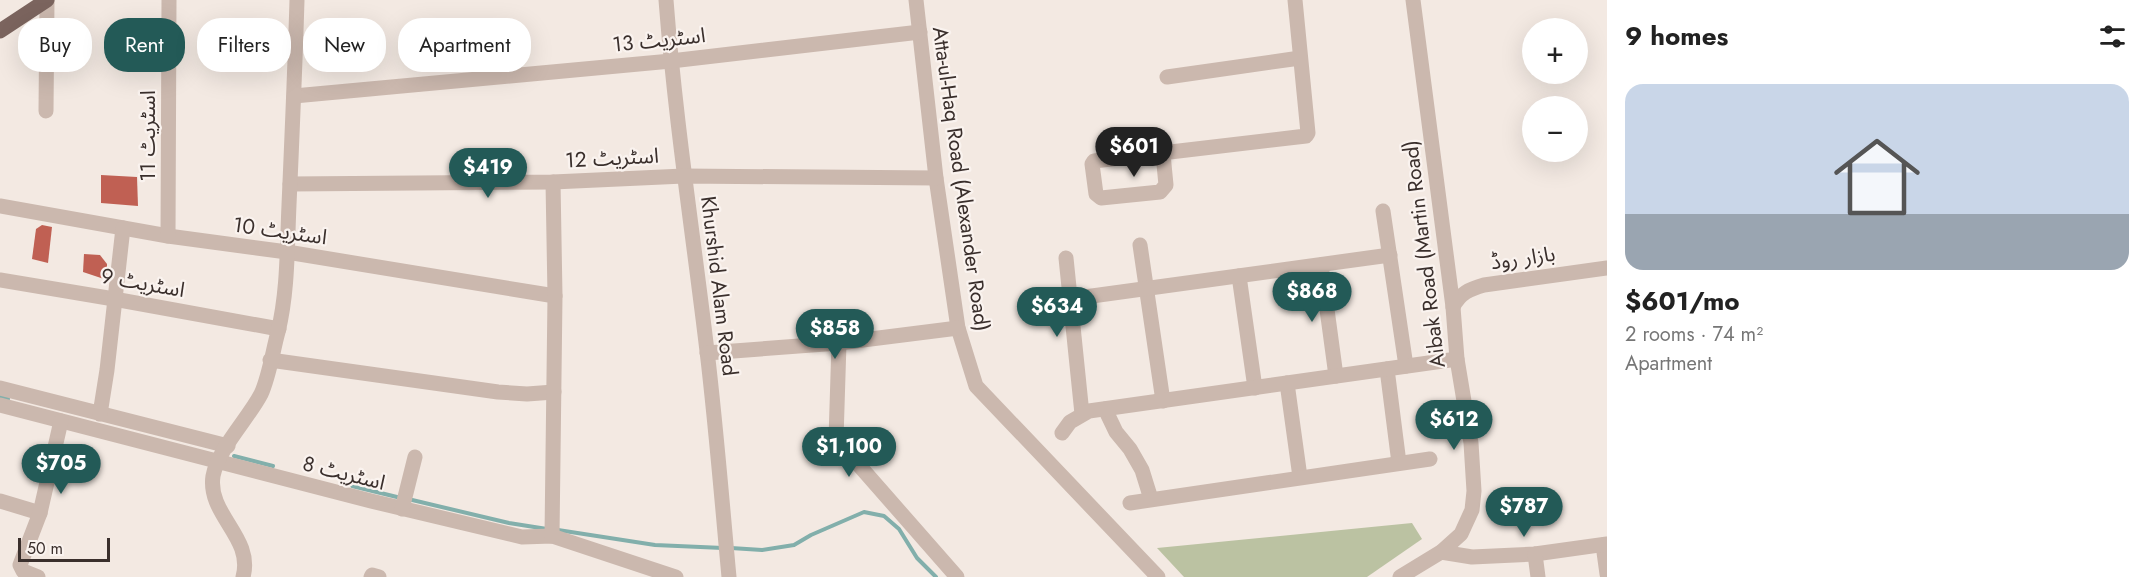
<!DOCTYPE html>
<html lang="en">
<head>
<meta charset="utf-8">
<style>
	:root { --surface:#fff; --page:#f6f6f6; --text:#222; --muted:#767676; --line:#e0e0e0; --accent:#235a57 }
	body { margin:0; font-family:Jost,"Noto Sans Arabic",sans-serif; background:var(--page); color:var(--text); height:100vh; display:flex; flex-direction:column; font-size:22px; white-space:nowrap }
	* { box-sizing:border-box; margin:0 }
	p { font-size:20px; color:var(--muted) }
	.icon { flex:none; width:33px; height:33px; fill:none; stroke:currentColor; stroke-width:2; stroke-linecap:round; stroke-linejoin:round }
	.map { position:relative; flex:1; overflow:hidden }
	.side { display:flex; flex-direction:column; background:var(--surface); width:540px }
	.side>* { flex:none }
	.hud { position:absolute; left:18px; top:18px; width:570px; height:54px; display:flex; gap:12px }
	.tools { position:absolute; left:1522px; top:18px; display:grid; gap:12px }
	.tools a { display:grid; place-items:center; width:66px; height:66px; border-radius:50%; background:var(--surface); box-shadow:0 6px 24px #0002; font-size:30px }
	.scale { position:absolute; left:18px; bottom:15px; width:92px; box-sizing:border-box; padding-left:6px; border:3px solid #3a2f2c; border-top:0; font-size:16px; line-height:21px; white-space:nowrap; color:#3a2f2c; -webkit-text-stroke:4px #faf3ef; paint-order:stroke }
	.price { position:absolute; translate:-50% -51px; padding:0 14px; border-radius:21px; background:var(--accent); color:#fff; font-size:20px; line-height:39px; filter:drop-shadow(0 2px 3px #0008) }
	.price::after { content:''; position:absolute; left:50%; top:36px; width:18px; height:14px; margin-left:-9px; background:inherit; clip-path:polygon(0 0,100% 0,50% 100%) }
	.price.on { background:#222; color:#fff }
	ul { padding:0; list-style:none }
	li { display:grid; align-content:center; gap:12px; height:318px; padding:0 18px }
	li+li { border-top:2px solid var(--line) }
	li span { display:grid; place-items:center; height:186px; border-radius:18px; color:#555 }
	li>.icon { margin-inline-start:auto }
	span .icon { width:108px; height:108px; fill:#fffc; stroke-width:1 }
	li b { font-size:26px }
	h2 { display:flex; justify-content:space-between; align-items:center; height:72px; padding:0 18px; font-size:26px }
	.pill { padding:0 21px; border-radius:24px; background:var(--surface); box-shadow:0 6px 24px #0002; font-size:21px; line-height:54px }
	.pill.on { background:var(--accent); color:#fff }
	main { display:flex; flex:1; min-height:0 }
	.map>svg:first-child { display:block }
	.green { fill:#bbc2a2 }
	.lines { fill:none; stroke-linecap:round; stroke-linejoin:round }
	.stream { stroke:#82afab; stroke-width:4 }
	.building { fill:#c06053 }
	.minor { stroke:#cbb8ae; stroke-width:15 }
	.major { stroke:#7b645e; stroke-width:15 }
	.labels { text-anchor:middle; stroke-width:4.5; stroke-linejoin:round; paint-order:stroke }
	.street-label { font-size:21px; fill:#3a2f2c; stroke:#faf3ef }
</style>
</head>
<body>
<main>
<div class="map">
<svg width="1607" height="577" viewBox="0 0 1607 577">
	<rect width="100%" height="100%" fill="#f3e9e2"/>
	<path class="green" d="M1412,523L1422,539L1367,577H1184L1157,548Z"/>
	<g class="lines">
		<g class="stream">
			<path d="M0,397L8,399"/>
			<path d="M234,456L273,466"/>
			<path d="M352,486L401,498"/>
			<path d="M408,499L509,523L547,529"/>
			<path d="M558,530L655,545L723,548"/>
			<path d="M731,548L762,550L794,545L811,535L864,512L884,516L899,529L917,558L936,577"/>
		</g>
	</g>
	<g class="building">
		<path d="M101,175L137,177L138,206L101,203Z"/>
		<path d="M42,225L52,227L48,263L32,259L36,229Z"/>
		<path d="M84,254L100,255L107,264V280L83,272Z"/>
	</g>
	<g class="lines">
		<g class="minor">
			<path d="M666,0C675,118 693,234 707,351C716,426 722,502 729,577"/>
			<path d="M916,0L936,178L958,328L976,386L1158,577"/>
			<path d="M1167,77L1300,58"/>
			<path d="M294,96L671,61L920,32"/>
			<path d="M46,111L47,0"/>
			<path d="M1163,154L1166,185L1160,192L1101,198L1096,194L1092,164L1094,161L1306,136L1308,133L1295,0"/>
			<path d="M290,184L553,182L684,176L936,178"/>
			<path d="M0,206L168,236L287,252L555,296"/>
			<path d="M1383,211L1406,366"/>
			<path d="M168,236L169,0"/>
			<path d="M1140,245L1163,401"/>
			<path d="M1066,258L1082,414"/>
			<path d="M1321,265L1336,376"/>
			<path d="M1239,276L1255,388"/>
			<path d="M0,280L114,299L279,329"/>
			<path d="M1070,299L1390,255"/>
			<path d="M1453,307C1460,293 1470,289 1484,285L1607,268"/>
			<path d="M839,343L836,439L957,577"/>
			<path d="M707,353L839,343L958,328"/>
			<path d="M270,360L498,392L527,394L554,392"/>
			<path d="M1387,369L1399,463"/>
			<path d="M1287,383L1300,477"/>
			<path d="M0,388L228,446"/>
			<path d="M0,405L371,501L522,537L552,536L676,577"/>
			<path d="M1105,409L1116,432L1130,449L1142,470L1151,499"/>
			<path d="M100,414L107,370L123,228"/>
			<path d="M1062,433L1070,422L1089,411L1457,359"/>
			<path d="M0,501L40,513"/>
			<path d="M1130,503L1430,459"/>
			<path d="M402,509L415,457"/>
			<path d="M552,536L555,296L553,182"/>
			<path d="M1603,545L1607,574"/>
			<path d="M1441,552L1472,557L1535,554L1607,544"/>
			<path d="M1535,554L1538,577"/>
			<path d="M38,577L23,571L20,565L40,513L61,421"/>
			<path d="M243,577C254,537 207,515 213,476C218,449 248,419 261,394C269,377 273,350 278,332C288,291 287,247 289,205C292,137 295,68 297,0"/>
			<path d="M371,577L372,575L379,577"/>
			<path d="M1400,577L1441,552L1461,534L1472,510L1474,491L1471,443L1457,359L1453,307L1413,0"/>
		</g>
		<path class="major" d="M0,31L47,0"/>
	</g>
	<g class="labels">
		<g class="street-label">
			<text transform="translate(659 40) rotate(-6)" y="7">اسٹریٹ 13</text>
			<text transform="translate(148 136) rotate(-90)" y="7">اسٹریٹ 11</text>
			<text transform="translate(612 158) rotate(-3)" y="7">اسٹریٹ 12</text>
			<text transform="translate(961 179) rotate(82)" y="7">Atta-ul-Haq Road (Alexander Road)</text>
			<text transform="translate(280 231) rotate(8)" y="7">اسٹریٹ 10</text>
			<text transform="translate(1424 254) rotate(-97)" y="7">Aibak Road (Martin Road)</text>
			<text transform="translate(1523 258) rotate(-8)" y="7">بازار روڈ</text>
			<text transform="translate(143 283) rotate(10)" y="7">اسٹریٹ 9</text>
			<text transform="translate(719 286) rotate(83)" y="7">Khurshid Alam Road</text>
			<text transform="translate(344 473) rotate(14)" y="7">اسٹریٹ 8</text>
		</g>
	</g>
</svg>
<div class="tools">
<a>+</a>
<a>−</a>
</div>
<div class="scale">50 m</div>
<b class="price on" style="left:1134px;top:178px">$601</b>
<b class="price" style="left:488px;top:199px">$419</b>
<b class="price" style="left:1312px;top:323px">$868</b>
<b class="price" style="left:1057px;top:338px">$634</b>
<b class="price" style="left:835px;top:360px">$858</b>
<b class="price" style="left:1454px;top:451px">$612</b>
<b class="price" style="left:849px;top:478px">$1,100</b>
<b class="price" style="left:61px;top:495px">$705</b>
<b class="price" style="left:1524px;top:538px">$787</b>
<div class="hud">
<a class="pill">Buy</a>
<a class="pill on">Rent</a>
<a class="pill">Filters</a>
<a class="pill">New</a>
<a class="pill">Apartment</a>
</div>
</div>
<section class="side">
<h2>9 homes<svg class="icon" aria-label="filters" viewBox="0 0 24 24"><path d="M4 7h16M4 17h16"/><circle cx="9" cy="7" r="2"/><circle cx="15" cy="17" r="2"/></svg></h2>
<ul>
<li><span style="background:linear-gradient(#c9d6e8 70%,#9aa5b1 0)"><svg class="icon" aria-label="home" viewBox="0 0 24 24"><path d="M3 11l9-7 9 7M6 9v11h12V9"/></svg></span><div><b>$601/mo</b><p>2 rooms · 74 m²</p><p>Apartment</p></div></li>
</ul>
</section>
</main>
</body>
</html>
